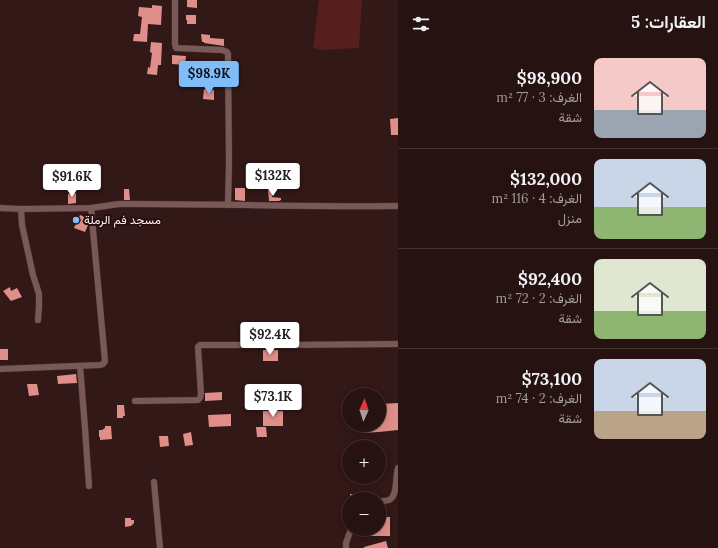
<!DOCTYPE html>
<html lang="ar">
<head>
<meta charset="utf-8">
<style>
	:root { --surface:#261210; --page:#2e1b19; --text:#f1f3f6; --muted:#a49e9f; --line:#423230; --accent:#7fbdfa }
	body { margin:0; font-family:Lora,Vazirmatn,serif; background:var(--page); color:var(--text); direction:rtl; height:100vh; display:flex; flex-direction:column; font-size:15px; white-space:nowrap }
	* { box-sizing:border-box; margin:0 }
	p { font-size:13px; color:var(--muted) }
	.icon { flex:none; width:22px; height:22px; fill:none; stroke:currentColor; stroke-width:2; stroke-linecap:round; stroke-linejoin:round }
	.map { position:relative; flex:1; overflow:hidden; direction:ltr }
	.sheet { display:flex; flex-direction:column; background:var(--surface); width:320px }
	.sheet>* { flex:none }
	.needle { width:26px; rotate:3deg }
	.controls { position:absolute; left:342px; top:388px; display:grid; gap:8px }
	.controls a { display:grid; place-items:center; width:44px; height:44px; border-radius:50%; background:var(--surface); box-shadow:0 2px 10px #0003,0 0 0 1px var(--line); font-size:20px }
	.price { position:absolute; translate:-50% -34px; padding:0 9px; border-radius:4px; background:#fff; color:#222; font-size:13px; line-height:26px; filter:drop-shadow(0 1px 2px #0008) }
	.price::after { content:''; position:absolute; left:50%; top:24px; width:12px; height:9px; margin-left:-6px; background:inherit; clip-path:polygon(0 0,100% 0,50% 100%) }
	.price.on { background:var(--accent); color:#111 }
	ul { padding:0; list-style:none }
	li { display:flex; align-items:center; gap:12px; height:100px; padding:0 12px }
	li+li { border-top:1px solid var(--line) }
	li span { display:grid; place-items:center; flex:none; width:112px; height:80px; border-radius:8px; color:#555 }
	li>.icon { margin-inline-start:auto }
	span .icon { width:48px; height:48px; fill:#fffc; stroke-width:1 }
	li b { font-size:17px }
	h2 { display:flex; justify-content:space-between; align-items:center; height:48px; padding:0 12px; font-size:17px }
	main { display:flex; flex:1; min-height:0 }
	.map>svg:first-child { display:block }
	.green { fill:#551f1e }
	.building { fill:#df8e89 }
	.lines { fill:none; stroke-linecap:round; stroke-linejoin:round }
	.minor-casing { stroke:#463232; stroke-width:7 }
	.minor { stroke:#795957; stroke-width:6 }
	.poi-dot { fill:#7fbdfa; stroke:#280f0e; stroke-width:1.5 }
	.labels { text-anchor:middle; stroke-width:4; stroke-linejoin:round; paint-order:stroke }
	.poi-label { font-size:12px; fill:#feefed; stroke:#280f0e; text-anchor:start }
</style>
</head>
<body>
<main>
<section class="sheet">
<h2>العقارات: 5<svg class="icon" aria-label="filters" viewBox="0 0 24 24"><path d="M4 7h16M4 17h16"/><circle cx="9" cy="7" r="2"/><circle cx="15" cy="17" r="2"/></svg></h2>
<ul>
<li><span style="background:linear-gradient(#f6c9c9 65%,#9aa5b1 0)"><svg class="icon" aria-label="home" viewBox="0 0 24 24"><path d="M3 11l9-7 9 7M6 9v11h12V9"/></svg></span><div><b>$98,900</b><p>الغرف: 3 · 77 m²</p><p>شقة</p></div></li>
<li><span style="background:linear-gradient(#c9d6e8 60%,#8fb573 0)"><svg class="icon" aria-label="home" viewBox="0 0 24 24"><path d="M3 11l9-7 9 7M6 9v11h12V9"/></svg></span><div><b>$132,000</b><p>الغرف: 4 · 116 m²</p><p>منزل</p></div></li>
<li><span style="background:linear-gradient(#dfe7d0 65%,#8fb573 0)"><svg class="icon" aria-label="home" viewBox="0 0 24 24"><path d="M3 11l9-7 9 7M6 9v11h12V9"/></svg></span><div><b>$92,400</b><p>الغرف: 2 · 72 m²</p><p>شقة</p></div></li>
<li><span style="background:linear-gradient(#c9d6e8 65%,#b9a48a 0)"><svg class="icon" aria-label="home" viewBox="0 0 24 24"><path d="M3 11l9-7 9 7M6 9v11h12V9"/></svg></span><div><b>$73,100</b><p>الغرف: 2 · 74 m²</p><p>شقة</p></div></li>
</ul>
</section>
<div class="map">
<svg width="398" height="548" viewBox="0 0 398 548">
	<rect width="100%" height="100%" fill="#321816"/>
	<path class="green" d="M319,0H362L359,48L322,50L313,48Z"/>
	<g class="building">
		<path d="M187,0H197V8L187,7Z"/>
		<path d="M152,5L162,6L161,25L148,24L147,42L133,41L134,34H140L142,17L138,16L139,7L152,8Z"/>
		<path d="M186,15H196V24H187V20H186Z"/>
		<path d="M201,34L210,35V38L224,39V46L204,43V42H202Z"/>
		<path d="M151,42L162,43L161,65H158L157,75L147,74L148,67L150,68L152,53L150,52Z"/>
		<path d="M172,55L186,56L185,65L172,64Z"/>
		<path d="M204,89L214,90V100L203,99Z"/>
		<path d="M398,118V135H391L390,119Z"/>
		<path d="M235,188H245V201L235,200Z"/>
		<path d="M124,189H129L130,200H124Z"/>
		<path d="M272,189V197L281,198V200L279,201H269L268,190Z"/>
		<path d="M76,193V203L68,204V194Z"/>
		<path d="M80,215L87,218L88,225L85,232L74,228Z"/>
		<path d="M10,287L11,291L17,288L22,297L11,301L3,291Z"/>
		<rect x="0" y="349" width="8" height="11"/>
		<rect x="263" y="350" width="15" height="11"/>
		<path d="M76,374L77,383L58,384L57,376Z"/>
		<path d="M27,384H37L39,395L29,396Z"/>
		<path d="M222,392V400L205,401V393Z"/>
		<path d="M398,403V430L379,432L362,433L361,425H380L379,404Z"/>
		<path d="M117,405H124L125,416H123V418H117Z"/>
		<rect x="263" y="411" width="20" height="15"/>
		<path d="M231,414V426L209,427L208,415Z"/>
		<path d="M105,426H111L112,439L100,440V437H99V430H102L105,428Z"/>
		<path d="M256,427H266L267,437H257Z"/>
		<path d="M191,432L193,445L185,446L183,434Z"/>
		<path d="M159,436H168L169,446L160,447Z"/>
		<path d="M350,494H365L366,499H350Z"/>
		<path d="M379,511H383V517H390V536H369V529H379Z"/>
		<path d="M125,518H131V520H134V523L131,526L125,527Z"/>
		<path d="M386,541L388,548H364V547Z"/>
	</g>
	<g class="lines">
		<defs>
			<g id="minor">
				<path d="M175,0V44L176,48L222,50L227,52L228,54L229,163L228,205"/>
				<path d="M0,208L21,209L91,208L119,204H134C222,204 310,207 398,206"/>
				<path d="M21,209L22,225L33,275L39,294V306L38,320"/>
				<path d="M80,366L85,428L89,486"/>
				<path d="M0,369L100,365L103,364L105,361L91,208"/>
				<path d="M135,401L198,400L200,398L201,394L198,347L200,345H282L398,344"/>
				<path d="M154,482L160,548"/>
				<path d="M379,502C382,501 386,501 389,500C398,496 395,477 398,468"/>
				<path d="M346,548V543L351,529"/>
			</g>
		</defs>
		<use href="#minor" class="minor-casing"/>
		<use href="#minor" class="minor"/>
	</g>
	<circle class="poi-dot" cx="76" cy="220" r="4"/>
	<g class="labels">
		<g class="poi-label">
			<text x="84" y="224">مسجد فم الرملة</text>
		</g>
	</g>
</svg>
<div class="controls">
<a><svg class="needle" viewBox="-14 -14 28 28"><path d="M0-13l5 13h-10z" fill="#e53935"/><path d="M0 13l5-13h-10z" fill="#a49e9f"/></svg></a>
<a>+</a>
<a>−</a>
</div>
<b class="price on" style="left:209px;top:95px">$98.9K</b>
<b class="price" style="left:273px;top:197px">$132K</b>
<b class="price" style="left:72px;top:198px">$91.6K</b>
<b class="price" style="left:270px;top:356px">$92.4K</b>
<b class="price" style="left:273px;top:418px">$73.1K</b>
</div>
</main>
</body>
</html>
